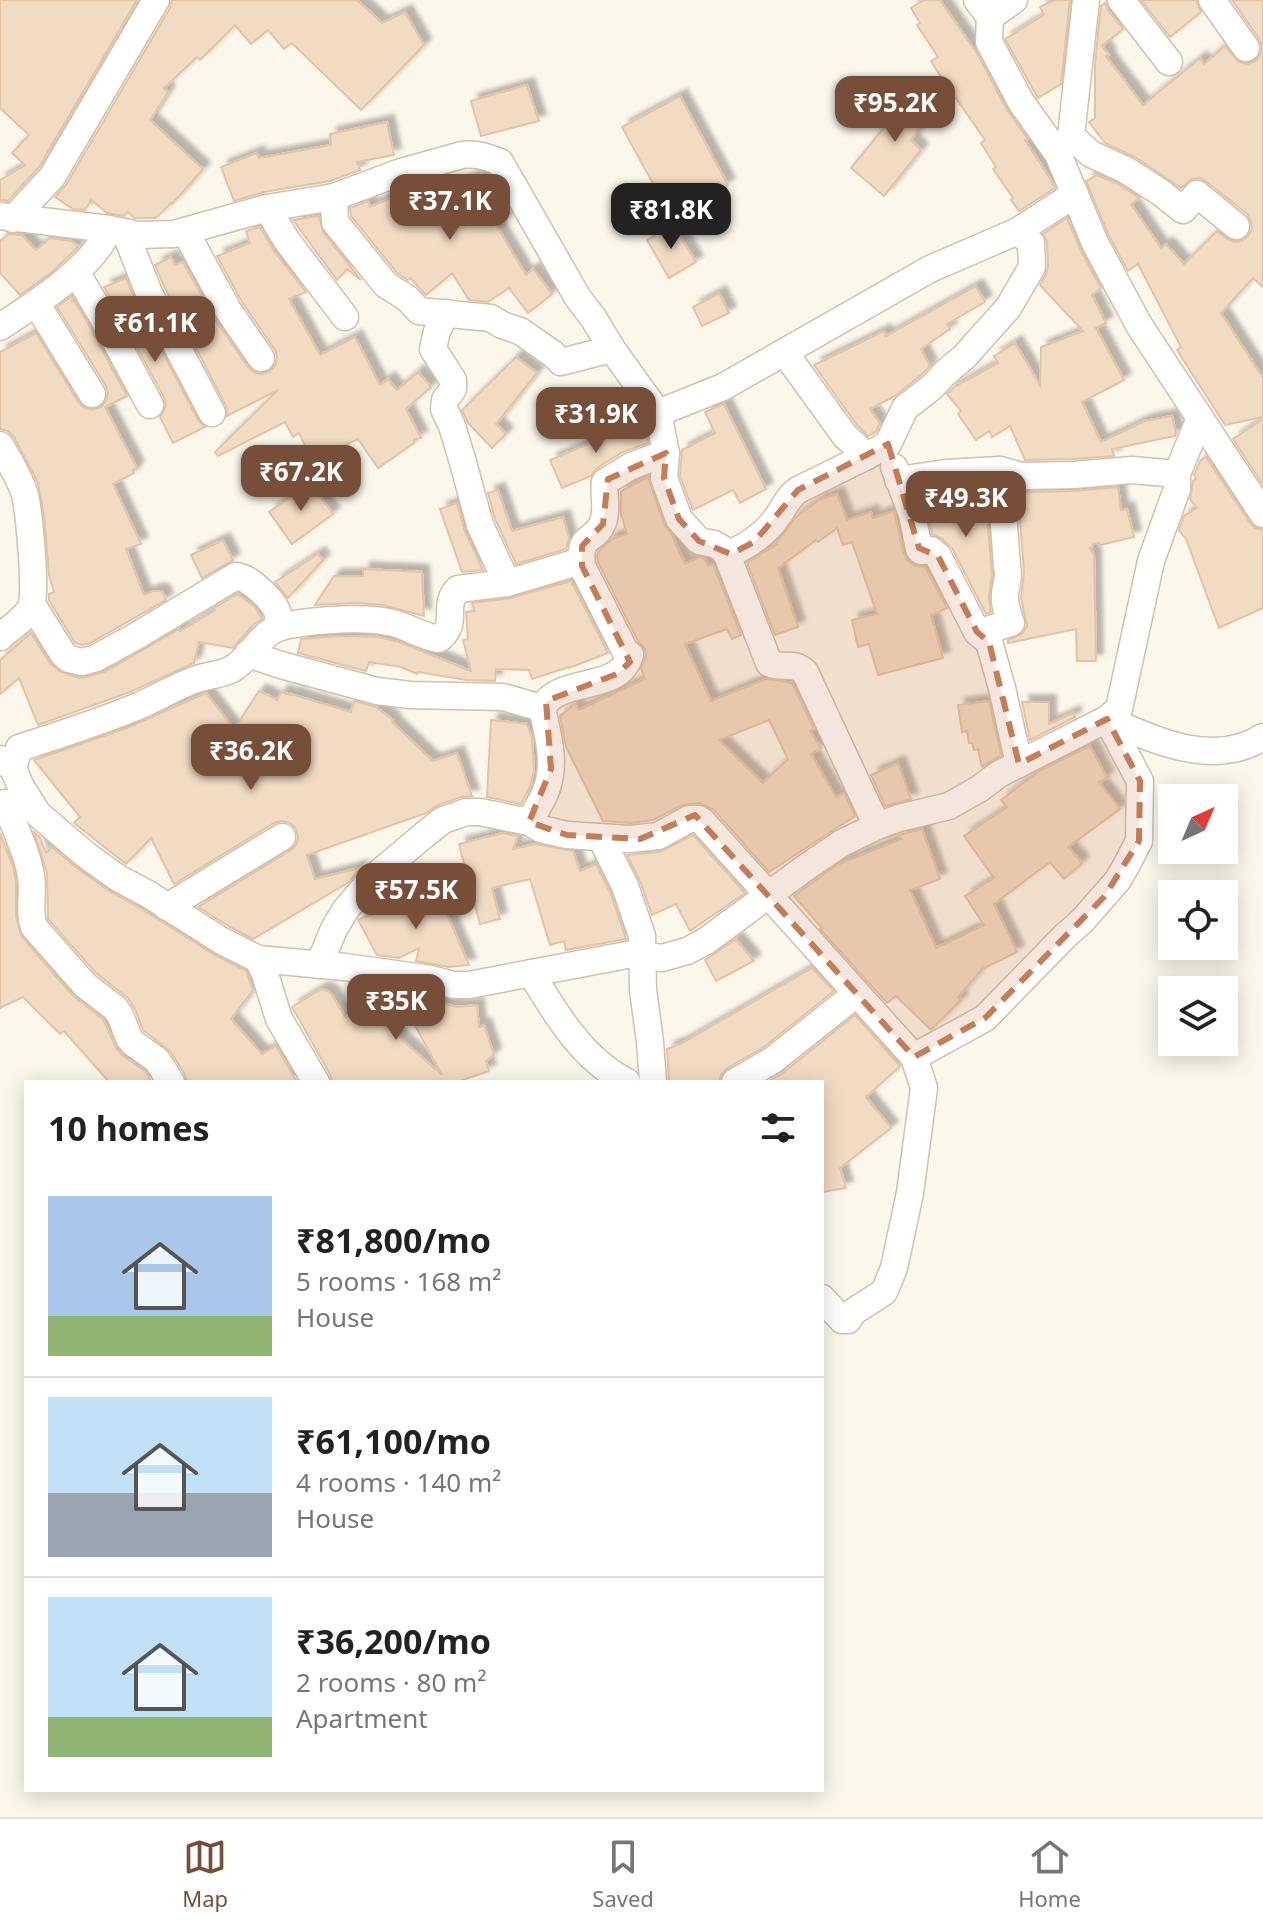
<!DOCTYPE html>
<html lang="en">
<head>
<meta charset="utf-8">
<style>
	:root { --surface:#fff; --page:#f2f2f2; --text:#222; --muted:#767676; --line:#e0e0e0; --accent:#774f39 }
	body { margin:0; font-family:"Noto Sans",sans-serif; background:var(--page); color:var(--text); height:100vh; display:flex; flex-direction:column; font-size:30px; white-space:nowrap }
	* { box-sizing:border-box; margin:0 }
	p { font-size:26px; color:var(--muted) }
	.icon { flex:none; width:44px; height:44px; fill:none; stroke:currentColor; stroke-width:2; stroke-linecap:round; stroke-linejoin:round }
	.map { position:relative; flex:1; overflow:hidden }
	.panel { position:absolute; left:24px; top:1080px; width:800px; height:712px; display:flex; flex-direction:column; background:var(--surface); border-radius:0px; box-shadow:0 4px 20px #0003 }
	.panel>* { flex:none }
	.needle { width:52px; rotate:44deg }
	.fabs { position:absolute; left:1158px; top:784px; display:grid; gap:16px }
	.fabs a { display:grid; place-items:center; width:80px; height:80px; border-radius:0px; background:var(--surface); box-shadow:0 4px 20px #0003; font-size:40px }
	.price { position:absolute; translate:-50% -68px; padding:0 18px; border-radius:16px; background:var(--accent); color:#fff; font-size:26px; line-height:52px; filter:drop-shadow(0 2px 4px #0008) }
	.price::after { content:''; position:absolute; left:50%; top:48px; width:24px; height:18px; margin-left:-12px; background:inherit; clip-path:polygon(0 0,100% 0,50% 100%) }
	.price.selected { background:#222; color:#fff }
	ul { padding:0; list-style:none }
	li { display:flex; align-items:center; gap:24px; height:200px; padding:0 24px }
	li+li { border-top:2px solid var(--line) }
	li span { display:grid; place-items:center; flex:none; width:224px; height:160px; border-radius:0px; color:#555 }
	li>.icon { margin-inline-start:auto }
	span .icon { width:96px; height:96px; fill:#fffc; stroke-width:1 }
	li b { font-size:34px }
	h2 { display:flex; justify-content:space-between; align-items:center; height:96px; padding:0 24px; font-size:34px }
	.tabs { display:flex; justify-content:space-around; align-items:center; height:112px; border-top:2px solid var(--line); background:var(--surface); font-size:22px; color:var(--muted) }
	.tabs a { display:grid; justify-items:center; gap:4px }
	.tabs .selected { color:var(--accent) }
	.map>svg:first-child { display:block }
	.building { fill:#f1dbc3; stroke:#e3c3a4; stroke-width:2; fill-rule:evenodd; filter:url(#shadow) }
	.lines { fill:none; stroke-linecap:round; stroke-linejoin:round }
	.minor-casing { stroke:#cec1b0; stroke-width:29 }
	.minor { stroke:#fff; stroke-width:26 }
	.marked { fill:#c67c54; fill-opacity:0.2; stroke:#c67c54; stroke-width:6; stroke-dasharray:16 10; stroke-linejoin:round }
</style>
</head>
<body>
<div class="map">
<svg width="1263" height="1817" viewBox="0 0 1263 1817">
	<defs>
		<filter id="shadow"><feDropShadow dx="7" dy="-7" stdDeviation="2" flood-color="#0004"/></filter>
	</defs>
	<rect width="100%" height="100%" fill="#fcf7eb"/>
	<g class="building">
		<path d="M0,0H137L39,167L8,201L0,200V180L25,165L12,153L29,135L0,108Z"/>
		<path d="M172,0H357L382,23L405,12L424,45L361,110L292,43L284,49L268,30L251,44L235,25L200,60L197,57L164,88L168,92L150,120L203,169L172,204L171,203L156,218H134L128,212L124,216L107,213L91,200L85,210L73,209L55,197L66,185L170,8Z"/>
		<path d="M924,0H940L978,55L1007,110L1028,139L1025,140L1051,180L1055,188L1019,211L1011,200L1013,198L993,169L996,167L981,143L985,140L955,97L954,98L931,61L938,57L917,25L920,23L911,8Z"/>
		<path d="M1054,0H1070L1061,84L1038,98L1005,39L1044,15L1040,7Z"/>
		<path d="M1141,0H1196L1201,12L1170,37Z"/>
		<path d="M1232,0H1263V287L1253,278L1221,313L1263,378V417L1225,425L1177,350L1181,347L1138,264L1128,271L1109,236L1086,181L1097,175L1118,184L1140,198L1131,204L1161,248L1166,244L1184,264L1217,231L1227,239L1234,242L1242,241L1249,235L1252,228L1251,221L1247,214L1207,182L1200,178L1192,179L1181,188L1135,157L1105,143L1089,122L1095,118V63L1101,6L1105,3L1108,10L1123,29L1102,46L1109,55L1106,56L1143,105L1200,58L1204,64L1225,46L1239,62L1248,64L1256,61L1260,55L1262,47L1259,39Z"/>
		<path d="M527,85L539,121L481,136L471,101Z"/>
		<path d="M911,88L936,108L911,140L921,150L884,196L851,168L893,117L890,115Z"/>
		<path d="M680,96L728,185L670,215L622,127Z"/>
		<path d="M387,122L394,155L357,162L360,170L330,181L264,192L234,201L221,167L257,153L259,158L331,145L330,134Z"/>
		<path d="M483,174L504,221L496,225L526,275L533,269L552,294L528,313L509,288L488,302L469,300L452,273L426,295L410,278L408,280L397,273L351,216L350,208L368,201L370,207L403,193L405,199L435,188L436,193Z"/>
		<path d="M319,216L323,232L361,280L347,269L337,280L293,220Z"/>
		<path d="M1067,218L1080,249L1101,288L1092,295L1106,323L1096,328L1124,380L1082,402L1101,442L1145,421L1172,416L1176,433L1175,436L1112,449L1114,456L1073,459L1025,460L1010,426L992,437L989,431L976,440L958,414L961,411L947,394L954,387L998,363L994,356L1015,343L1040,385L1041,347L1083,331L1040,285L1046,274L1048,266L1047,242L1043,234Z"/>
		<path d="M673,225L696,262L669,278L647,240Z"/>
		<path d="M260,227L274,251L306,292L289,299L320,355L355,337L380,385L388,379L397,390L418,372L431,387L406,409L421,438L414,439V443L378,468L358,439L312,460L299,433L293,437L285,422L218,456L215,452L278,390L227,416L226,406L164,286L155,265L171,257L175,265L183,262L214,318L248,367L255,373L263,374L269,372L276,364L277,356L275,350L242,302L217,256L250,243L246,231Z"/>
		<path d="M8,234L22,235L36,250L50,238L72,241L78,247L52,272L20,295L0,273V241Z"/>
		<path d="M126,278L135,300L198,420L205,427L173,443L160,417L166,406L164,397L104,287Z"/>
		<path d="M976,286L985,302L947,324L950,329L921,349L930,366L921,375L895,396L870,409L880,423L876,432L868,436L857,425L814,365L884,331L886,336Z"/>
		<path d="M719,293L729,313L702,326L693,307Z"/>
		<path d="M72,296L74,299L71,302L74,300L87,322L127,396L105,407L137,468L133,470L134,473L113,484L141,544L126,549L144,595L153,591H162L166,600L90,643L82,645L75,643L49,600V594L54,592L49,575L44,516L38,483L14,437L8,431L0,429V352L36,333L79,403L85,408L93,410L101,407L106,401L108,393L106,386L57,307Z"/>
		<path d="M516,357L537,373L496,424L506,434L492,448L468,423L462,410Z"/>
		<path d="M724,404L766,489L740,503L733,490L693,510L680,476L682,450L715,433L705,412Z"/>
		<path d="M1263,419V485L1233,439Z"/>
		<path d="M644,423L648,443L623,452L597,468L591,476L562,488L550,460L617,432L619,434L624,429L626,432Z"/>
		<path d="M1206,457L1250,523L1255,528L1263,530V608L1219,628L1186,539L1179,530L1184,516L1197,508L1190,499L1193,481L1196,479L1194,475L1200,461Z"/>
		<path d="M648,477L664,524L672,535L685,564L700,557L705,559L708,566L713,564L741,635L732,639L727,629L685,644L711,701L766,679L792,683L814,729L810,731L821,748L811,754L836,797L844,793L855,816L769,872L714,810L700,803L682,805L653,820L630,823L603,821L566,747L560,716L575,704L579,710L645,679L641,668L646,656L645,649L638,641L598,562L597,556L598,552L612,539L627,534L621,514V491ZM769,720L788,759L763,783L719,740Z"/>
		<path d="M310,483L333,514L292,544L269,512Z"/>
		<path d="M1118,487L1121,510L1127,509L1134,537L1100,545L1099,543L1093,544V547L1090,548L1094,555L1096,661H1077L1076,629L1008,643V640L1022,634L1027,626L1021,598L1024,572L1018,494L1028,492L1074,491Z"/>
		<path d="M498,490L512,531L563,517L569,538L566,549L516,564L495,519L488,493Z"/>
		<path d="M837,494L847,520L871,512L873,518L894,511L903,552L907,560L915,566L925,567L947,608L931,615L943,658L878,675L869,644L858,647L852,620L877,614L852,542L843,545L837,528L818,542L816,540L778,568L798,627L775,635L747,563L777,544L776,543L796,517L819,500Z"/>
		<path d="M983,494L985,503H986L992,574L989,597L991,612L986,614L952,548L941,538L932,534L925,503L940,499V501Z"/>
		<path d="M457,503L465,532L483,570L462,572L440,509Z"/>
		<path d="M223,540L233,560L202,578L191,555Z"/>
		<path d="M318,554L323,560L288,598L275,582Z"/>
		<path d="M363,569L422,572L424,616L383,605L355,603L315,605L334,576H363Z"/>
		<path d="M571,581L608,653L569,668V667L532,679L529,670L496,669L495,681L467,680L418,672L417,674L401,667L369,662L366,671L298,653L301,639L342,636L379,637L399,642L471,671L463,640L468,639L466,612L475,611L472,603L511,598Z"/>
		<path d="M238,594L255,607L262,619L252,626L233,648L199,642L194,663L130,692L38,725L19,678L0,694V660L31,633L49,662L59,671L78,678L86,677L104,672L179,629L180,631L215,610L214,608Z"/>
		<path d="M259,691L277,700L281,692L291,695V694L351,712L354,701L376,707L393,720L392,722L433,761L457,753L472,796L461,797L438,805L426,813L307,855L315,879L360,868L349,882L253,939L230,927L198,907L291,850L296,845L298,837L296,829L290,823L282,821L274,823L174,884L151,838L126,864L74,823L80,817L34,760L127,728L206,693L234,729Z"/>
		<path d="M989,701L1001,755L982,767L978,749L974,750L972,743H969L967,731L962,732L958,705Z"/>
		<path d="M1022,702H1049V724L1073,713L1075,717L1030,740Z"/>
		<path d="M491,720L527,724L532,738L534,770L530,787L521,804L487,797Z"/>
		<path d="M1090,746L1107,778L1099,782L1120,809L1068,847L1082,863L1064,879L1050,862L994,904L1017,952L982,969L958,997L961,1000L931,1030L896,996L887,1003L820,929L822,928L794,896L837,865L901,839L899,835L922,829L940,879L910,890L936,948L984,925L965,896L994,878L964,836L1007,807L1001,800L1039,771Z"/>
		<path d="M898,763L911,799L885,806L871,775Z"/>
		<path d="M34,832L39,836L46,853L52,847L77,868L109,891L140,908L213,954L246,971L253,990L231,1019L262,1054L276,1046L297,1082H187L184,1073L170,1051L143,1030L135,1009L128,998L96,973L48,919L47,873Z"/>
		<path d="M0,833L14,870L16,884V917L22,937L73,996L103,1019L116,1048L123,1056L145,1071L152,1082H109L64,1031L60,1034L23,997L0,1008Z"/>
		<path d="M503,833L518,836L513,849L535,844L573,851L580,871L596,864L610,892L626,939L566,950L564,941L550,945L530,879L492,888L500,919L480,924L459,844Z"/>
		<path d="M693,835L745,893L690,931L676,904L652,915L640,881L627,855L660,852Z"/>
		<path d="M434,884L469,965L449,967L416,961L419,948L399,958L377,955L358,920L359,919L403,904L400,898Z"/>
		<path d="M736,939L754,961L716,981L705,960Z"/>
		<path d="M812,968L834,991L764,1047L726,1069L721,1075L719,1082H669L667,1049L682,1043Z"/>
		<path d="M321,989L330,992L346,1018L359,1002L442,1075L396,991L457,1007L477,1005L479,1027L484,1025L494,1055L486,1061L489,1071L457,1082H332L330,1074L292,1007Z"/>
		<path d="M855,1015L900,1066L866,1097L891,1128L840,1168L846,1188L822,1192V1082H767L783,1073Z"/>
	</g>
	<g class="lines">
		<defs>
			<g id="minor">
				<path d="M977,0L990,17L989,42L1021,102L1058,154L1095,243L1139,325L1263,514"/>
				<path d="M1121,0L1169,62"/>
				<path d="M1212,0L1246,48"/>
				<path d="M990,17L1014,0"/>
				<path d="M1071,136L1091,154L1126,170L1160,192L1183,210L1197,194L1236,226"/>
				<path d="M1062,148L1071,136L1086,0"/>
				<path d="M334,197L335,222L386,285L407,298L419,311L491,318L502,325L520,331L553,354L561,362L612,349"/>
				<path d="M267,208L287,241L345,317"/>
				<path d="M0,216L109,229L138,235L174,234L267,208L334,197L401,172L462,155C476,153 487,157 500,162L578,298L594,319L612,349L658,413L666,453L664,478L679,519L699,541L714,544L723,549L727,555L769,663C783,670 791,660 805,672L877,826L899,818L949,806L979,789L999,774L1107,719L1119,709L1151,561L1177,489V474L1200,418"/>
				<path d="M13,219L52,177L156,0"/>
				<path d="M185,231L228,310L261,358"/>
				<path d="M125,232L149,293L212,413"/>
				<path d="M76,272L101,314L150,405"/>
				<path d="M36,303L92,394"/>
				<path d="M446,313L437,331L433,349L453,380V389L445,400L444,409L452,426L462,459L480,525L507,583"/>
				<path d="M0,327C36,303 92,269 109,229"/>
				<path d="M785,353L845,436L867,456L888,444L905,408L932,387L945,373L964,357L1008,308L1032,267L1031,243L1018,231"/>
				<path d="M658,413L723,387L930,269L1018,231L1075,194"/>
				<path d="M0,445C9,460 20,478 25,495C29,512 37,594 31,607C25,619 10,628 0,637"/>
				<path d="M894,467L912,514L919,549L921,551L931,550L938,556L977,632L989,642"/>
				<path d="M1000,470L1007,566C1010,577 1006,583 1005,594C1004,605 1008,614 1011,623L990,629L989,642L1002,688L1019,764"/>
				<path d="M898,480L946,473L1000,470L1022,476L1074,475L1132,470L1177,474"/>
				<path d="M727,555C748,546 765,535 778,516C785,506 788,497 798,490L867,456"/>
				<path d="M32,604L63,654L69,659L82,662L96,658L138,635L236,576C249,577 275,601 278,614C278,616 278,626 278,628"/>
				<path d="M248,654L281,665L377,691L410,695L503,697L542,708"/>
				<path d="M1107,719C1154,741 1215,768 1263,737"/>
				<path d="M0,759L13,768L21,787L38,814L86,855L118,878L148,894L222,941L258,959L345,967L431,979L453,985H469L632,954L662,958L687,951L706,941L805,868L842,843L877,826"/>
				<path d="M13,768L19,748C59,735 97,723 136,707C156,699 176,686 197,679C209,675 221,675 232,669C255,655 259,630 289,625C317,620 365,616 393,623C409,627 423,637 439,639C460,622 441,607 458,589L507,583L581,561"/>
				<path d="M5,803C14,826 27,851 31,876C34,894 28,910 34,927L85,985L115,1008L120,1015L129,1038L133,1043L157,1060L171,1082"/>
				<path d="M529,822C534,813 541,803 545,793C557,766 548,735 542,708C560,675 619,694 630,655L625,651L582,566C578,531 595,544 603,522C608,509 603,495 605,482L631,466L666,453"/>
				<path d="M601,838L625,886L642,936L643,990L650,1042L653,1082"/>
				<path d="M167,907L282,837"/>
				<path d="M258,959L265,974L279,1019L316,1082"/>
				<path d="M319,965L334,929L346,909L373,878L424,835L443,820L458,815L466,812H480L529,822L541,829L567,835L630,839L658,836L689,819H699L702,821L914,1057L924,1088L910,1193L894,1268L884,1292L853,1312L848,1320H842L822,1298"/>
				<path d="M531,973C555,1013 583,1060 627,1082"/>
				<path d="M914,1057L985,1018L1065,936L1082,921L1118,880L1126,866L1139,841L1140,781L1107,719"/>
				<path d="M735,1082L773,1060L856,994"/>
			</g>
		</defs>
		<use href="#minor" class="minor-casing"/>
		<use href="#minor" class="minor"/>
	</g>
	<path class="marked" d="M888,444L919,548L938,556L977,632L989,642L1019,764L1107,719L1140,781L1139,841L1104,897L985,1018L914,1057L695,815L640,839L567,835L529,822L551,769L546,701L617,674L630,662L582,566V546L603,524L608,479L666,453L664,478L679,519L699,541L731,554L754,542L798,490Z"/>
</svg>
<div class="fabs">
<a><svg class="needle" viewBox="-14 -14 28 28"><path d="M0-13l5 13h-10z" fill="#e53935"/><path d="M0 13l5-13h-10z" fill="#767676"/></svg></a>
<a><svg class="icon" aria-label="locate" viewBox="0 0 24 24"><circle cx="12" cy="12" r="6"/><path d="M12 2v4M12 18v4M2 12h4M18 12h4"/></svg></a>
<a><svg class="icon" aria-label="layers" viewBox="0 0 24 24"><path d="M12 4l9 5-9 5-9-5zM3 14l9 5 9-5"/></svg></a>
</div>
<b class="price" style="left:895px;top:144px">₹95.2K</b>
<b class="price" style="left:450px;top:242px">₹37.1K</b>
<b class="price selected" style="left:671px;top:251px">₹81.8K</b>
<b class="price" style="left:155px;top:364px">₹61.1K</b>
<b class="price" style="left:596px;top:455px">₹31.9K</b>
<b class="price" style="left:301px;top:513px">₹67.2K</b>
<b class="price" style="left:966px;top:539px">₹49.3K</b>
<b class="price" style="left:251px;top:792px">₹36.2K</b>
<b class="price" style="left:416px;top:931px">₹57.5K</b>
<b class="price" style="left:396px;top:1042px">₹35K</b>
<section class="panel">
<h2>10 homes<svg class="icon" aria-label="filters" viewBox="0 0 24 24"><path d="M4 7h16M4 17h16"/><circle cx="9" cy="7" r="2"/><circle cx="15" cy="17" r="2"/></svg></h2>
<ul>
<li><span style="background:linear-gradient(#a9c7e8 75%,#8fb573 0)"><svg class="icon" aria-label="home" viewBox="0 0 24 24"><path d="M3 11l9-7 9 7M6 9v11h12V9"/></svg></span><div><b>₹81,800/mo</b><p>5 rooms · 168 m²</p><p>House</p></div></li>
<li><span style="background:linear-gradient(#bfe0f5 60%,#9aa5b1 0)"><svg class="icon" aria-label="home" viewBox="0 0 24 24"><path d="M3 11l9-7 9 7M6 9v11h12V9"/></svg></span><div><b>₹61,100/mo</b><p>4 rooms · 140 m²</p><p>House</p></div></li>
<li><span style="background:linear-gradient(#bfe0f5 75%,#8fb573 0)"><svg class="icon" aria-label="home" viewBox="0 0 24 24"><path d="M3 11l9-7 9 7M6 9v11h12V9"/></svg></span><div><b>₹36,200/mo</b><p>2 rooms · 80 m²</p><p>Apartment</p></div></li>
</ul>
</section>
</div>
<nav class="tabs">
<a class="selected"><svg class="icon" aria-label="map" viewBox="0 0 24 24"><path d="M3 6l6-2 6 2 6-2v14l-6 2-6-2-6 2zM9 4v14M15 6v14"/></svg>Map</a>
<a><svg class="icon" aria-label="saved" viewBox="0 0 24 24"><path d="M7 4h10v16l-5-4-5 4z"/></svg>Saved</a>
<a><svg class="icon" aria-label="home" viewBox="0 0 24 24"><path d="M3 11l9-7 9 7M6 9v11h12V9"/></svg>Home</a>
</nav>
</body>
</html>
